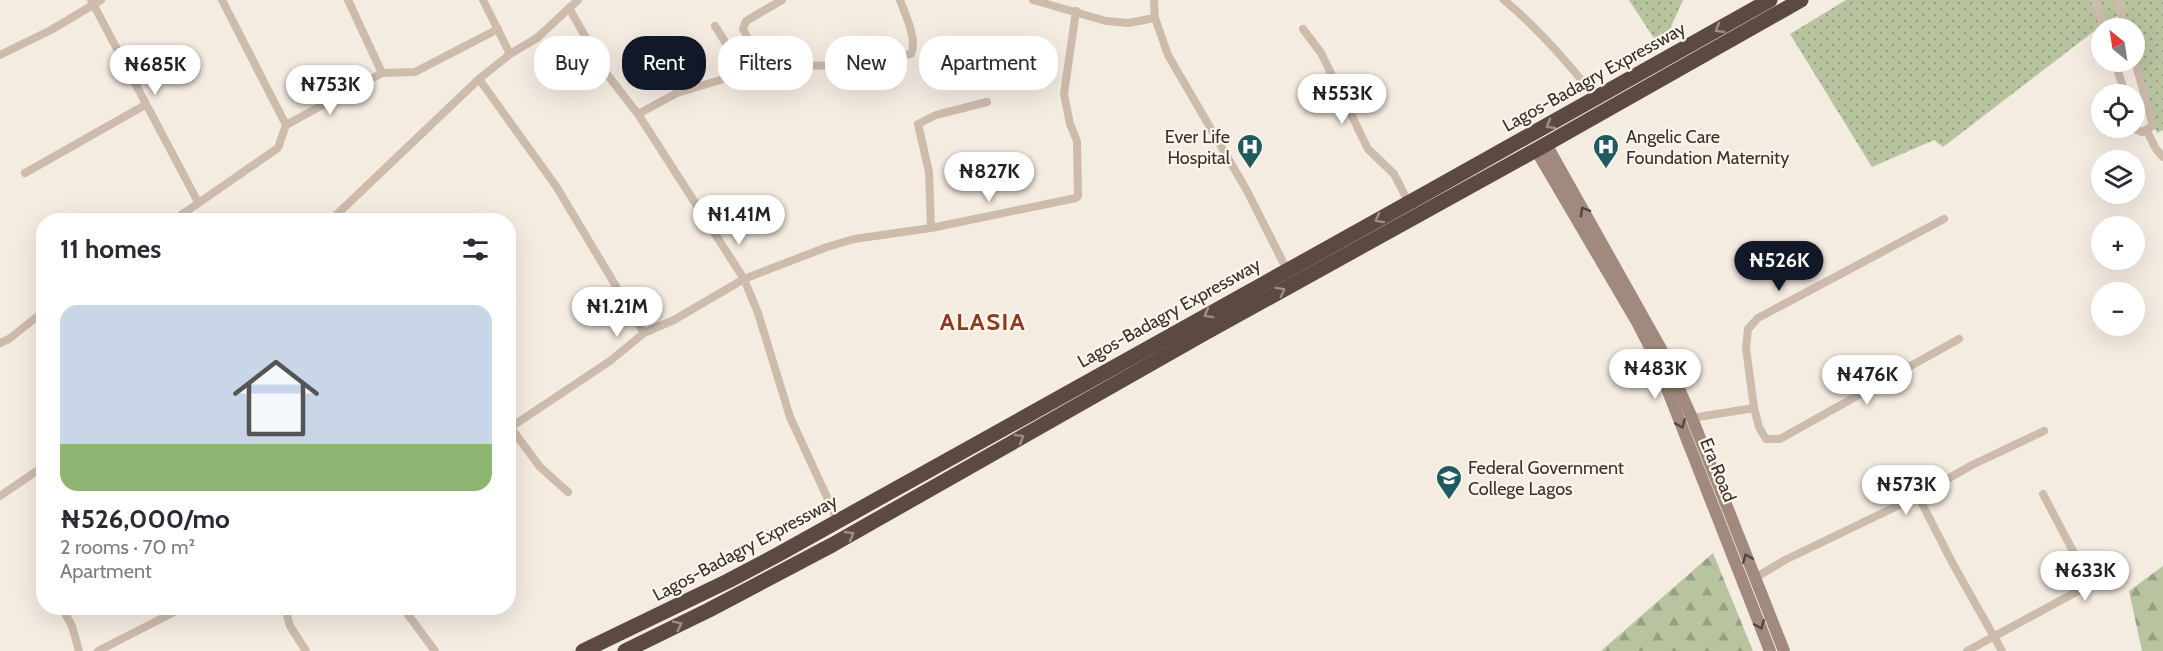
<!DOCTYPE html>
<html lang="en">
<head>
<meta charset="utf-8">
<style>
	:root { --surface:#fff; --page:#f2f2f3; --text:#2b2b33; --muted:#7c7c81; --line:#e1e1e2; --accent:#111827 }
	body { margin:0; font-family:Cabin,sans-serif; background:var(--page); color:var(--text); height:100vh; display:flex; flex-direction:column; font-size:22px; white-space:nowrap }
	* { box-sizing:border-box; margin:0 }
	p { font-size:20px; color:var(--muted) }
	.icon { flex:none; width:33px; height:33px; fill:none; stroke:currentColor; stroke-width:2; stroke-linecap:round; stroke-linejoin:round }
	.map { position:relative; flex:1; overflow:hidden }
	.drawer { position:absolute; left:36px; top:213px; width:480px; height:402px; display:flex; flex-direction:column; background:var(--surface); border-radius:24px; box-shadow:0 6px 24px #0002 }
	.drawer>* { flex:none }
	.guide { position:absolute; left:534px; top:36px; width:570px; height:54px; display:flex; gap:12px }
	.needle { width:39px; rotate:330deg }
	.buttons { position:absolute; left:2091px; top:18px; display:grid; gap:12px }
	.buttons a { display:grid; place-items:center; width:54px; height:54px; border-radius:50%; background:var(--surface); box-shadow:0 6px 24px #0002; font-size:30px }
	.price { position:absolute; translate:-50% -51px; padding:0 14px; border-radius:21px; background:#fff; color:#222; font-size:20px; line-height:39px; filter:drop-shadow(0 2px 3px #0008) }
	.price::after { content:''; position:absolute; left:50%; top:36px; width:18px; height:14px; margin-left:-9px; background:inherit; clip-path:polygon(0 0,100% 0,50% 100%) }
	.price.active { background:var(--accent); color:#fff }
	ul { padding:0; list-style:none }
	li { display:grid; align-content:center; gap:12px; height:318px; padding:0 24px }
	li+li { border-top:2px solid var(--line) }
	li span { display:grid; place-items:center; height:186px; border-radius:18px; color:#555 }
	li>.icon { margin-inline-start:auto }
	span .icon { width:108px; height:108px; fill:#fffc; stroke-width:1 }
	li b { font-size:26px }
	h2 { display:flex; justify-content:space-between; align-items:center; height:72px; padding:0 24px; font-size:26px }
	.tag { padding:0 21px; border-radius:24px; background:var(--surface); box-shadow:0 6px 24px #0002; font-size:21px; line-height:54px }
	.tag.active { background:var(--accent); color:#fff }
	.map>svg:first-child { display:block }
	.grass { fill:url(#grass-dots) }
	.forest { fill:url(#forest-firs) }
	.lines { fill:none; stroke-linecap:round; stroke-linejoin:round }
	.street { stroke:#cdbbac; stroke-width:8 }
	.secondary { stroke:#a18a7d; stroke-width:12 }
	.highway { stroke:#5c4a42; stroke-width:15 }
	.oneway { stroke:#9c8e87 }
	.oneway2 { stroke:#544640 }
	.labels { text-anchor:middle; stroke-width:4.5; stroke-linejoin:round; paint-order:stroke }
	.street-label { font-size:18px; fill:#3b302b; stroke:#fbf5ee }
	.poi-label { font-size:18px; fill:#3b302b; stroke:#fbf5ee; text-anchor:start }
	.district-label { font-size:24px; font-weight:bold; letter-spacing:1.5px; fill:#8c3b22; stroke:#fbf5ee }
</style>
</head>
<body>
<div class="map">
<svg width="2163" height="651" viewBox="0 0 2163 651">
	<defs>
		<pattern id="grass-dots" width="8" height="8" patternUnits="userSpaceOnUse" patternTransform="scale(1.5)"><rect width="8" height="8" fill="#b8c4a0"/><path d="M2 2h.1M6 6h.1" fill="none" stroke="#97a083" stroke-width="1.8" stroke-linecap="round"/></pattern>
		<pattern id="forest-firs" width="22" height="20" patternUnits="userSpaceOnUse" patternTransform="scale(1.5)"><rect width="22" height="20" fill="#b8c4a0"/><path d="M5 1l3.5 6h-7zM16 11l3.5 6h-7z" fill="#97a083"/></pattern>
	</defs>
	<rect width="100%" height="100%" fill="#f4ebe1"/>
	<g class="grass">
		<path d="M1629,0H1683L1661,49Z"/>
		<path d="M1846,0H2163V130L2157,133L2135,58L2134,28H2126L2121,14L2093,32L1943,147L1934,140L1872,167L1790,34Z"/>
	</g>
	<g class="forest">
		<path d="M1713,553L1753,651H1601Z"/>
		<path d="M2163,566V651H2142L2129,591Z"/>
	</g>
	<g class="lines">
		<g class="street">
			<path d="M91,0L198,202"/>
			<path d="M222,0L286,125"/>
			<path d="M348,0L382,73"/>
			<path d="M483,0L510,54"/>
			<path d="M1033,0L1106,21L1128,23L1155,18"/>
			<path d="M1154,0L1155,18L1168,55L1246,189L1287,270"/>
			<path d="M1504,0C1539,29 1568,63 1597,99"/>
			<path d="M2095,0L2104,28"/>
			<path d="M2117,0L2125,28"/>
			<path d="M569,8L606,73L638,114L744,279L758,313L790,417L838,521"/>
			<path d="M715,26L744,72"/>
			<path d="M1303,29L1321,53L1368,149L1394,174L1409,203"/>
			<path d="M0,55L51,30L101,0"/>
			<path d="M2134,58L2153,126L2142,132L2135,129L2134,127"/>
			<path d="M2115,62L2125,94"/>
			<path d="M763,67L743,29L746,21L782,0"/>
			<path d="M479,79L556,186L644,333"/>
			<path d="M638,114L677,93L763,67L840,65L911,54C918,40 905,14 900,0"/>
			<path d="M2147,131L2156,149L2163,157"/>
			<path d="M25,173L145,105"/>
			<path d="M1944,219L1758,318L1748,329L1746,348L1754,408L1759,427L1766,439H1780L1959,339"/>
			<path d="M174,220L278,148L286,125L382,73L415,72L498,29"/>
			<path d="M331,220L479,79L510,54L537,38L578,0"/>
			<path d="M931,228L929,172L918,124L936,115L987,102"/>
			<path d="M508,290L512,298"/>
			<path d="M0,343L9,339L44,311"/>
			<path d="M1692,418L1754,408"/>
			<path d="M511,428L540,467L568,492"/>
			<path d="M508,429L610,361L644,333L674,320L744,279L827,247L854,239L931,228L1076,198L1078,196L1077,141L1070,124L1064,94L1076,11"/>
			<path d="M0,496L44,466"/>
			<path d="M1918,496L1953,564L2002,651"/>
			<path d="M1755,578L1785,560L1918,496L1972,465L2044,431"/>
			<path d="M62,608L72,626L79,651"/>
			<path d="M285,608L290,626L306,651"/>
			<path d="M403,608L435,651"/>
			<path d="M98,651L182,608"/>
			<path d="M1967,651L2080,590L2085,585L2084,572L2043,494"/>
		</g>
		<g class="secondary">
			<path d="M1546,144L1661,349L1692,418L1784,651"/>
			<path d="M1536,150L1637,322L1653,353L1770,651"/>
		</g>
		<g class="highway">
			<path d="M583,651L728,581L779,554C1108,368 1441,187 1770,0"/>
			<path d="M625,651L709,610L832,545L1205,333L1536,150L1801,0"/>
		</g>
	</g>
	<defs><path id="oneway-chevron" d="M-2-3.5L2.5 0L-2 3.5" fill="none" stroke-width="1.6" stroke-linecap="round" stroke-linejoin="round" transform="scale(1.5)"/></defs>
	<g class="oneway">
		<use href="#oneway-chevron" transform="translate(1719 29) rotate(150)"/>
		<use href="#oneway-chevron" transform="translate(1550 125) rotate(150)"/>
		<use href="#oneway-chevron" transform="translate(1379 219) rotate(151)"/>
		<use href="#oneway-chevron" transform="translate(1281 291) rotate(-29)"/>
		<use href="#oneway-chevron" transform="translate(1208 314) rotate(151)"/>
		<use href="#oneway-chevron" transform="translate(1020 438) rotate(-30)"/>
		<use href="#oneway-chevron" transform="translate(850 535) rotate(-30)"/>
		<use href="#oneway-chevron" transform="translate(678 625) rotate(-26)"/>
	</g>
	<g class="oneway2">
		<use href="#oneway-chevron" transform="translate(1584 211) rotate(-120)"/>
		<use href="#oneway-chevron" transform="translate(1681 424) rotate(68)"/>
		<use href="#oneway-chevron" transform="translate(1747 558) rotate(-112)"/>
		<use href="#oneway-chevron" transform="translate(1760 625) rotate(68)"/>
	</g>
	<defs>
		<symbol id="hospital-pin" viewBox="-11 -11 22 30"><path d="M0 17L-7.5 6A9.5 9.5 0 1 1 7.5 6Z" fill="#1f5a5e" stroke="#fbf5ee"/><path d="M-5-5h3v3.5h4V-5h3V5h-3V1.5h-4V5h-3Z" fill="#fff"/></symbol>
		<symbol id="school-pin" viewBox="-11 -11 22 30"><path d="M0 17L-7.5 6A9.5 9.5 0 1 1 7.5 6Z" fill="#1f5a5e" stroke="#fbf5ee"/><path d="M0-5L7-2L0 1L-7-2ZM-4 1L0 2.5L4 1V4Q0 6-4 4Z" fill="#fff"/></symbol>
	</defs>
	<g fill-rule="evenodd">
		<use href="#hospital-pin" x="1235" y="132" width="30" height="40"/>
		<use href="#hospital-pin" x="1591" y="132" width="30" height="40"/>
		<use href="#school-pin" x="1434" y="463" width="30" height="40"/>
	</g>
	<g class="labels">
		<g class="street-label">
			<text transform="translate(1594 77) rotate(-29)" y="6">Lagos-Badagry Expressway</text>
			<text transform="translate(1169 313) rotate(-29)" y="6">Lagos-Badagry Expressway</text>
			<text transform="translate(1718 470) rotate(68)" y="6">Era Road</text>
			<text transform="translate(745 548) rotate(-28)" y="6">Lagos-Badagry Expressway</text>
		</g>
		<g class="poi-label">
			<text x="1230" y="143" text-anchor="end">Ever Life<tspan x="1230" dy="21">Hospital</tspan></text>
			<text x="1626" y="143">Angelic Care<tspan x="1626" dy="21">Foundation Maternity</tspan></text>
			<text x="1468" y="474">Federal Government<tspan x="1468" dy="21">College Lagos</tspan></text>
		</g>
		<g class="district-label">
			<text x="983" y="330">ALASIA</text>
		</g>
	</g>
</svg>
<div class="buttons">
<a><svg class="needle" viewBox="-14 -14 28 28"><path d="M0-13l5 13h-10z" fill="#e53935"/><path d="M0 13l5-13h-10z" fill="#7c7c81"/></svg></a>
<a><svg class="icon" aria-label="locate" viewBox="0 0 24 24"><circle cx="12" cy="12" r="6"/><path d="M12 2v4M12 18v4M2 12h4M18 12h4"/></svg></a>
<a><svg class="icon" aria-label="layers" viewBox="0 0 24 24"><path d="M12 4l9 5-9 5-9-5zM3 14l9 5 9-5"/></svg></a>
<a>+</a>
<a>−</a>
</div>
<b class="price" style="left:155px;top:96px">₦685K</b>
<b class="price" style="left:330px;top:116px">₦753K</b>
<b class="price" style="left:1342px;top:125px">₦553K</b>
<b class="price" style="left:989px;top:203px">₦827K</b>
<b class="price" style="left:739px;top:246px">₦1.41M</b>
<b class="price active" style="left:1779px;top:292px">₦526K</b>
<b class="price" style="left:617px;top:338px">₦1.21M</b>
<b class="price" style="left:1655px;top:400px">₦483K</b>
<b class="price" style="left:1867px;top:406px">₦476K</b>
<b class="price" style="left:1906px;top:516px">₦573K</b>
<b class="price" style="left:2085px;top:602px">₦633K</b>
<div class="guide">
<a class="tag">Buy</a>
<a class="tag active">Rent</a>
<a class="tag">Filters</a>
<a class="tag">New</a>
<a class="tag">Apartment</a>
</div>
<section class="drawer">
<h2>11 homes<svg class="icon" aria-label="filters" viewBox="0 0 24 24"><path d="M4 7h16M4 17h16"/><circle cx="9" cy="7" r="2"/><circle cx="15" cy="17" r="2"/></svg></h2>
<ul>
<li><span style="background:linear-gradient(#c9d6e8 75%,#8fb573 0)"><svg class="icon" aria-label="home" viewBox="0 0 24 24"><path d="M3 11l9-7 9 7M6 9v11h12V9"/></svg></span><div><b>₦526,000/mo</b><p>2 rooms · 70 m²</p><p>Apartment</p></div></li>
</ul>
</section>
</div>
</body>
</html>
